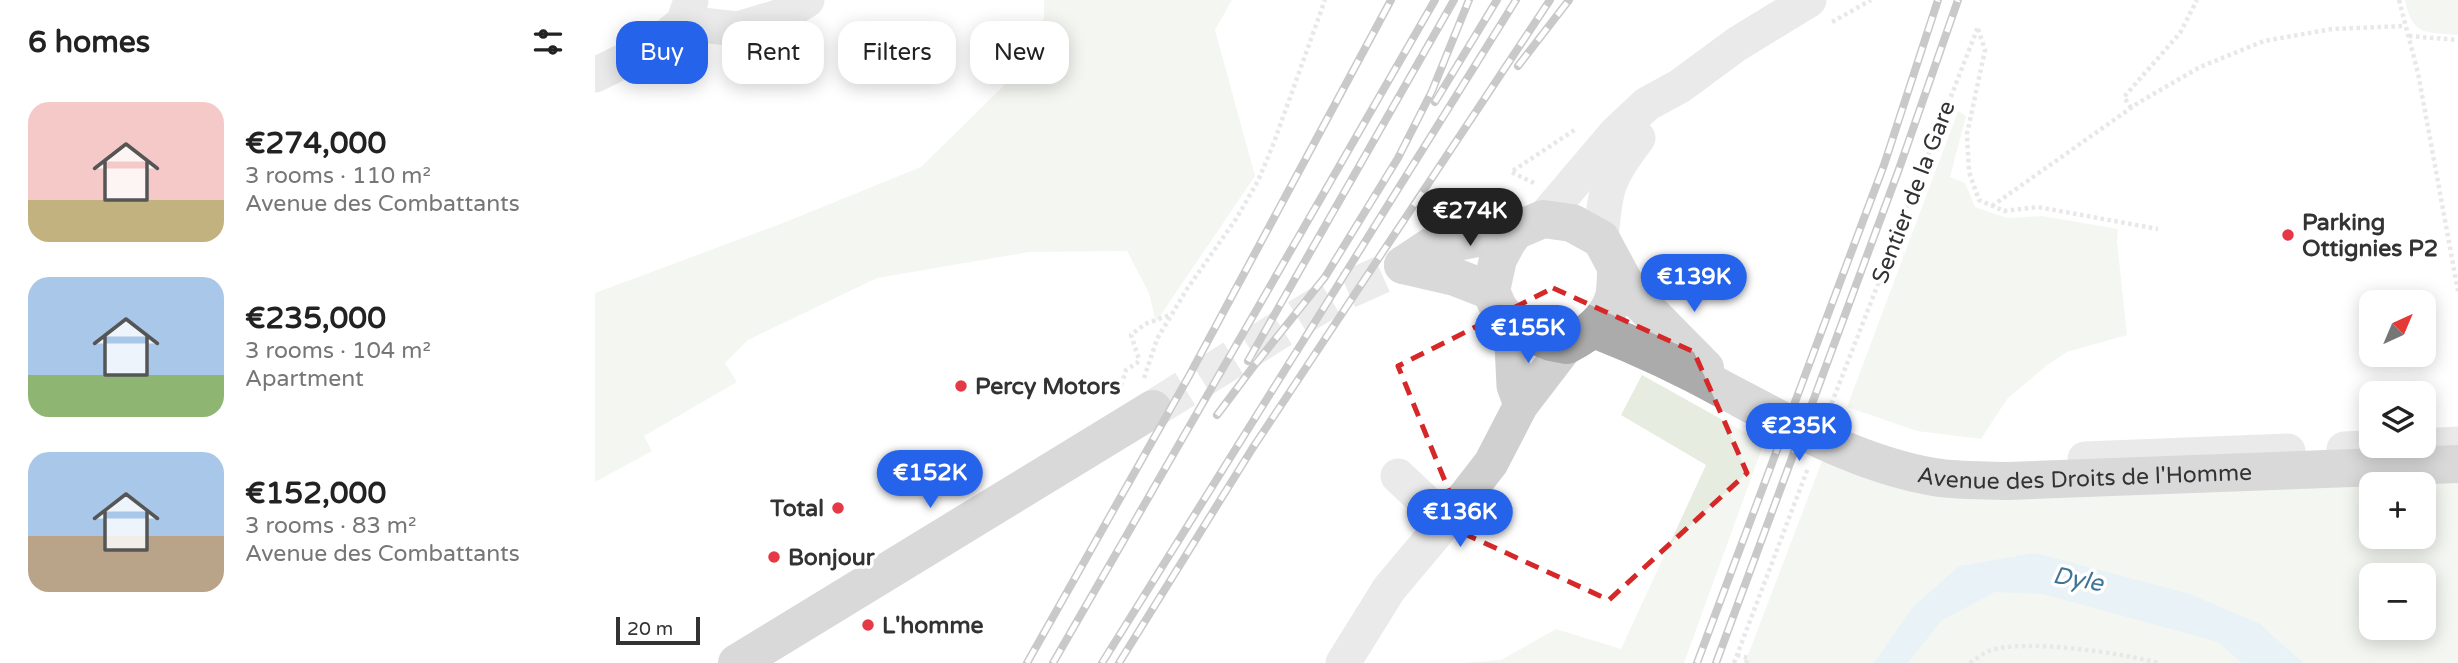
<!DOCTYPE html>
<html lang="en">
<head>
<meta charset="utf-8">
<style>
	:root { --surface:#fff; --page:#f2f2f2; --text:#222; --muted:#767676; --accent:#2563eb }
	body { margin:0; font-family:"Varela Round",sans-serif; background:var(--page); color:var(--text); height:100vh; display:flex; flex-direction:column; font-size:26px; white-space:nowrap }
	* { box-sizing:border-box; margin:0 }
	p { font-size:23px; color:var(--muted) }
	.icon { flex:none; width:38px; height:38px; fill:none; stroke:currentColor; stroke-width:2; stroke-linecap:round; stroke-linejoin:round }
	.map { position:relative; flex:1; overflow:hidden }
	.sheet { display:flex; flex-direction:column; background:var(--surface); width:595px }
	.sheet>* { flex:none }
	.top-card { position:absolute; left:21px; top:21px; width:665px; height:63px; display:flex; gap:14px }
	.needle { width:46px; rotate:44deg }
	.fabs { position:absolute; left:1764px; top:290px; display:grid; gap:14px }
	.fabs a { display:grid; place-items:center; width:77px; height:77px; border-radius:14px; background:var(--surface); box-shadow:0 4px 18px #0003; font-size:35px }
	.scale { position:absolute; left:21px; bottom:18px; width:84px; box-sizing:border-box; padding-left:7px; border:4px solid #333; border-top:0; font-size:19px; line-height:24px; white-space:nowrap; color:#333; -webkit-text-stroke:5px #fff; paint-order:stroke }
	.price { position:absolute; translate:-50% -60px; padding:0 16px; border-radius:24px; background:var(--accent); color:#fff; font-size:23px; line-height:46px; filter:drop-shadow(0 2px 4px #0008) }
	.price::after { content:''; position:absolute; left:50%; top:42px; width:21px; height:16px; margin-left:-10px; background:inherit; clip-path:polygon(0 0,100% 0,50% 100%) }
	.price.active { background:#222; color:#fff }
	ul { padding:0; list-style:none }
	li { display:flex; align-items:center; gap:21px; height:175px; padding:0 28px }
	li span { display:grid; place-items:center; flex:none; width:196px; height:140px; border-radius:21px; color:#555 }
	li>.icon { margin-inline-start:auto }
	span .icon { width:84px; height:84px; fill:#fffc; stroke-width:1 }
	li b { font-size:30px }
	h2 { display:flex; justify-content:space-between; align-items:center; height:84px; padding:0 28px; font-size:30px }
	.tag { padding:0 24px; border-radius:21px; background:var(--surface); box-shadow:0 4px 18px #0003; font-size:24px; line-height:63px }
	.tag.active { background:var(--accent); color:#fff }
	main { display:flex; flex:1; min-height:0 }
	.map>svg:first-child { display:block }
	.green { fill:#e6ecdf; fill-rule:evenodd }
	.water { fill:#cfe2ee }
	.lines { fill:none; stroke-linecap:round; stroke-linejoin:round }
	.major-tunnel { stroke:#d6d6d6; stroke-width:38; stroke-dasharray:38 19; stroke-linecap:butt }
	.path { stroke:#cdcdcd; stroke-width:4.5; stroke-dasharray:3.5 3.5; stroke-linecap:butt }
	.minor { stroke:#d0d0d0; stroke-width:35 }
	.major { stroke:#ababab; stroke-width:38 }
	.rail-casing { stroke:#888; stroke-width:8 }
	.rail { stroke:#fff; stroke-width:5; stroke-dasharray:16; stroke-linecap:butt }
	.marked { fill:none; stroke:#d62828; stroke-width:5; stroke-dasharray:14 9; stroke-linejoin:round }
	.poi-dot { fill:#e63946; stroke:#fff; stroke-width:2.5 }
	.labels { text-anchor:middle; stroke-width:7; stroke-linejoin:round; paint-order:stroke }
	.street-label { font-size:23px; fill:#333; stroke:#fff }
	.poi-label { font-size:23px; font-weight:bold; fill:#333; stroke:#fff; text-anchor:start }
	.water-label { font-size:24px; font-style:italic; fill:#3f7597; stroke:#fff }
</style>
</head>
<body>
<main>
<section class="sheet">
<h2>6 homes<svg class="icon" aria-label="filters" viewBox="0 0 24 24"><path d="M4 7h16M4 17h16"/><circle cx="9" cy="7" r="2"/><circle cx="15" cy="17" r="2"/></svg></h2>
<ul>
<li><span style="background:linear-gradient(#f6c9c9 70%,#c2b280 0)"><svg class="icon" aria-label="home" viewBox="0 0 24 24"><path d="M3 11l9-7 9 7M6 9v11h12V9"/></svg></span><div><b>€274,000</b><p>3 rooms · 110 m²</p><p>Avenue des Combattants</p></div></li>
<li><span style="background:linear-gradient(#a9c7e8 70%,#8fb573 0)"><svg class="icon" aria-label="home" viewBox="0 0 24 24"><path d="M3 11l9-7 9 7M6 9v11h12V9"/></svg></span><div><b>€235,000</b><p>3 rooms · 104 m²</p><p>Apartment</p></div></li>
<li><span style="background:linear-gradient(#a9c7e8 60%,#b9a48a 0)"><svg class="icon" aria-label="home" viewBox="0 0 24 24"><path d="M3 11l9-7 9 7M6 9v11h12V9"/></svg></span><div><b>€152,000</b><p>3 rooms · 83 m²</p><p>Avenue des Combattants</p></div></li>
</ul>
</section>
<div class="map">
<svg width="1863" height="663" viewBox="0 0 1863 663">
	<rect width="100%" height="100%" fill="#fff"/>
	<g class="green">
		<path d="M449,0H637L620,30L660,176L561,322L554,293L532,251L434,252L282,278L153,340L130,363L142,382L49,436L57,451L0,482V293L188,223L326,167L439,56L449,16Z"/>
		<path d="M1810,0H1863V35C1830,32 1817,36 1810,0Z"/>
		<path d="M1363,111L1371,116L1355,177L1370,183L1380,207L1412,218L1447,216L1523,229L1522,241L1532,335L1472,352L1451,366L1412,399L1386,439L1322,431L1252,407Z"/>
		<path d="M1047,375L1169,443L1089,663H868L906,660L961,629L1026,649L1111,465L1026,415Z"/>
		<path d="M1227,461L1307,489L1863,477V663H1150ZM1776,485H1829V537H1776ZM1776,576H1829V628H1776Z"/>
	</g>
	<path class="water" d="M1440,553L1595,594L1665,624L1708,663H1647L1623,642L1448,594L1400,592L1346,621L1313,663H1279L1318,607L1364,566Z"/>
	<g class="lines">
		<path class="major-tunnel" d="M558,409L739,296L808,265"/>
		<g class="path">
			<path d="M1804,0L1823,73L1863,291"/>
			<path d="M1237,22L1276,0"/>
			<path d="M1383,29L1390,50L1372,134L1374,172L1384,200L1409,211L1443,207L1563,229"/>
			<path d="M1814,36L1863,40"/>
			<path d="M1536,108L1529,97L1585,33L1602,0"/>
			<path d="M939,183L916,172L981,129"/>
			<path d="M1397,206L1543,103L1605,67L1669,41L1737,29L1809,26"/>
			<path d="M549,378L562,339L592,289L641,219L663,181L678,145L730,0"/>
			<path d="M524,392L531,370L542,363L544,359L536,335L550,324L575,315"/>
			<path d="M1234,410L1383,27"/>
			<path d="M1142,655L1153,658L1151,663"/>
			<path d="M1139,663L1213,468"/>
			<path d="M1375,663C1381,659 1387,654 1394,651C1425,638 1529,653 1563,663"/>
		</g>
		<g class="minor">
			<path d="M88,23L143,29L186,16L212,0"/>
			<path d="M0,75L59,46L88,23L96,1"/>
			<path d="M948,219L1021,133L1052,104L1085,86L1142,44L1214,0"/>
			<path d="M1006,239C1010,189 1012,178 1043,138"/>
			<path d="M916,325L919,386L926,405"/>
			<path d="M1829,446L1863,444"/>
			<path d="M1749,449L1819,446"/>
			<path d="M1490,459L1693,451"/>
			<path d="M803,476L851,521"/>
			<path d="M748,663L794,589L851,521L896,463L926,405L972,345"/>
		</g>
		<g class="major">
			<path d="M808,265L835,247L920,231"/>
			<path d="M808,265L860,277L896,291"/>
			<path d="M1021,268C1021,277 1021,288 1019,297C1012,320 992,335 972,345L956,342L916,325L903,307L896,291L903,259L912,242L920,231L948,219L977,223L1006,239L1034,291L1110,368"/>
			<path id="s1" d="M999,329C1045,347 1090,368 1133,392C1199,427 1264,464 1339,477C1363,481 1388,480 1413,481L1863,464"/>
			<path d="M142,663L558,409"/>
		</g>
		<defs>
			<g id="rail">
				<path d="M923,66L974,0"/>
				<path d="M840,102L902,0"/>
				<path d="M653,361L859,0"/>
				<path d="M622,415L658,367L730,277L803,158L837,91L874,0"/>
				<path d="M432,663L594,376L796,0"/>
				<path d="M458,663L840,0"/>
				<path d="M507,663L921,0"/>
				<path d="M524,663L657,449L955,0"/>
				<path d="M1102,663L1289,165L1343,0"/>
				<path d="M1121,663L1304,169L1363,0"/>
			</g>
		</defs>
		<use href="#rail" class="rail-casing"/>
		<use href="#rail" class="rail"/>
	</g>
	<path d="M0 0H1863V663H0ZM958,288L1099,352L1152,473L1014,600L872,535L803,366Z" fill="#fff" fill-opacity=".55" fill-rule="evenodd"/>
	<path class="marked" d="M958,288L1099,352L1152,473L1014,600L872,535L803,366Z"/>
	<g class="poi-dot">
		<circle cx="1693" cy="235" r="7"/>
		<circle cx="366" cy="386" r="7"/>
		<circle cx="243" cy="508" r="7"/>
		<circle cx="179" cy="557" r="7"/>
		<circle cx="273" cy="625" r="7"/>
	</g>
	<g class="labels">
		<g class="street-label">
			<text transform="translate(1318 192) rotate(-69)" y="8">Sentier de la Gare</text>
			<text dy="8" stroke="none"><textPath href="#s1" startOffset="523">Avenue des Droits de l'Homme</textPath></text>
		</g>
		<g class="poi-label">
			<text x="1707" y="230">Parking<tspan x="1707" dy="26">Ottignies P2</tspan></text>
			<text x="380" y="394">Percy Motors</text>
			<text x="229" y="516" text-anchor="end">Total</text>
			<text x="193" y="565">Bonjour</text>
			<text x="287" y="633">L'homme</text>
		</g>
		<g class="water-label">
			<text transform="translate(1483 579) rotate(10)" y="8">Dyle</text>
		</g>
	</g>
</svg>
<div class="fabs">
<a><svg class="needle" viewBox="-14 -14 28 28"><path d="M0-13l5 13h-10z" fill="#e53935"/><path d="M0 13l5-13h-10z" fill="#767676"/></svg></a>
<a><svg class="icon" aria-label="layers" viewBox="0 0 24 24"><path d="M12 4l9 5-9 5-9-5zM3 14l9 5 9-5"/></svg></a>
<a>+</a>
<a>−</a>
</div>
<div class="scale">20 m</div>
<b class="price active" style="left:875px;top:248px">€274K</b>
<b class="price" style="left:1099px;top:314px">€139K</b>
<b class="price" style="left:933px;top:365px">€155K</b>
<b class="price" style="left:1204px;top:463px">€235K</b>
<b class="price" style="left:335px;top:510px">€152K</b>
<b class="price" style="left:865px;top:549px">€136K</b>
<div class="top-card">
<a class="tag active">Buy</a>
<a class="tag">Rent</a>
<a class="tag">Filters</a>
<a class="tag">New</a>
</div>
</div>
</main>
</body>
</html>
